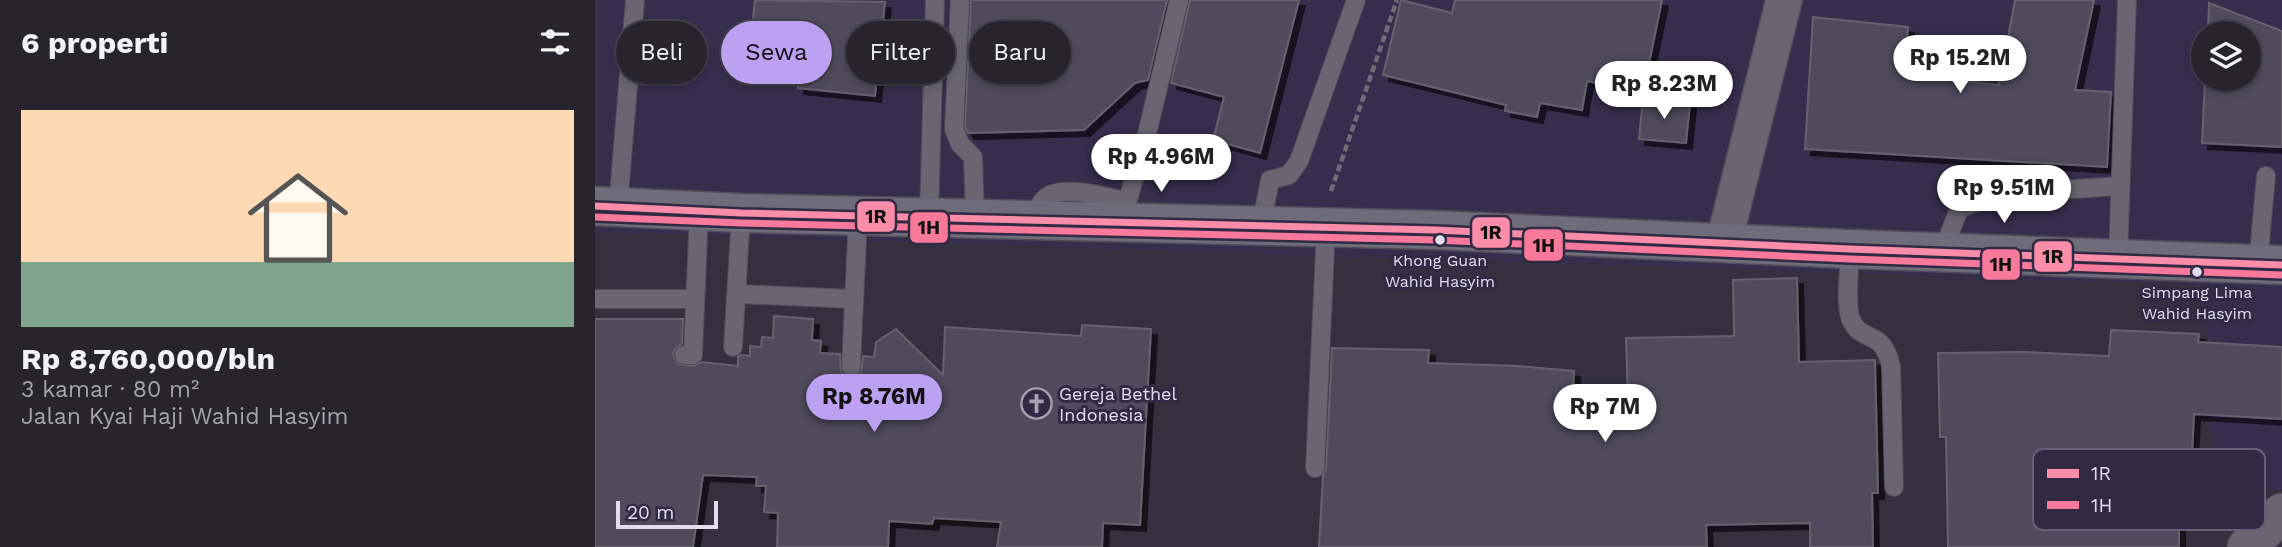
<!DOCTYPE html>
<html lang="id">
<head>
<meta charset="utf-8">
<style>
	:root { --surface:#27242e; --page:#33303a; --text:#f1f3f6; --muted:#a4a4aa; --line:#43414a; --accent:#bca0f2 }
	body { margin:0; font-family:"Work Sans",sans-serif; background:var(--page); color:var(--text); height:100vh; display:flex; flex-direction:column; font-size:26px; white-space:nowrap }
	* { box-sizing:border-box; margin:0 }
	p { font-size:23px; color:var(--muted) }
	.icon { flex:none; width:38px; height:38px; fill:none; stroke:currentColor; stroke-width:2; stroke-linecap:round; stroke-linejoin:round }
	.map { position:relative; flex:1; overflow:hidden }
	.panel { display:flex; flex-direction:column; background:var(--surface); width:595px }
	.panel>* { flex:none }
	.banner { position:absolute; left:21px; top:21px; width:665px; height:63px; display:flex; gap:14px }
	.buttons { position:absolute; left:1596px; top:21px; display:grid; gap:14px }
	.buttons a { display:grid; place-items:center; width:70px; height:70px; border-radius:50%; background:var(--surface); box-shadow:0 4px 10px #0003,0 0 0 2px var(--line); font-size:35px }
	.scale { position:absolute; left:21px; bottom:18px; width:102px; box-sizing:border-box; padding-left:7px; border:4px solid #e2def0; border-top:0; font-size:19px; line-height:24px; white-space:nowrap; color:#e2def0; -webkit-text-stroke:5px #302a44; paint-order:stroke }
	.price { position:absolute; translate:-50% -60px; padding:0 16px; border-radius:24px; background:#fff; color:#222; font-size:23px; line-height:46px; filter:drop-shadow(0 2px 4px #0008) }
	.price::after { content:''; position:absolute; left:50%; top:42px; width:21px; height:16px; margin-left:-10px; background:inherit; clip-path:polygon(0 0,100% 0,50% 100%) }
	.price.active { background:var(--accent); color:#111 }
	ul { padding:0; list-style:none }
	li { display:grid; align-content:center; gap:14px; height:371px; padding:0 21px }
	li+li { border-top:2px solid var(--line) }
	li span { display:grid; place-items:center; height:217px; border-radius:0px; color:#555 }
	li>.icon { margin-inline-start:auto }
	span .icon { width:126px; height:126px; fill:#fffc; stroke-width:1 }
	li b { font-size:30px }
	h2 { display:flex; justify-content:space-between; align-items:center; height:84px; padding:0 21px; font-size:30px }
	.chip { padding:0 24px; border-radius:32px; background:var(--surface); box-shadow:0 4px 10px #0003,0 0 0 2px var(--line); font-size:24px; line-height:63px }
	.chip.active { background:var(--accent); color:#111 }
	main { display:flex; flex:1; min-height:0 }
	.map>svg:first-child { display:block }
	.built { fill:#362e4d; fill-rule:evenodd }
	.building { fill:#504b5d; stroke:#65626e; stroke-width:2; filter:url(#shadow) }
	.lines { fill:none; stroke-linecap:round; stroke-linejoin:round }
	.service-casing { stroke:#504d59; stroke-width:20 }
	.minor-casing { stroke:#504d59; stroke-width:38 }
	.tertiary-casing { stroke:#504d59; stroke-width:41 }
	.secondary-casing { stroke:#504d59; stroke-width:41 }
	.path { stroke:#6f6c77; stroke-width:4.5; stroke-dasharray:7 3.5; stroke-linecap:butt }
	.service { stroke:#696672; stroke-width:18 }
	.minor { stroke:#696672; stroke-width:35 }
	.tertiary { stroke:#696672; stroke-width:38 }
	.secondary { stroke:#6f6c7a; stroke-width:38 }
	.bus-1-casing { stroke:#302a44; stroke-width:12 }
	.bus-2-casing { stroke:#302a44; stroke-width:12 }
	.bus-1 { stroke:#fb8da8; stroke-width:7 }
	.bus-2 { stroke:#f9799b; stroke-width:7 }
	.bus-dot { fill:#e2def0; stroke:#302a44; stroke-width:2.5 }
	.labels { text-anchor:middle; stroke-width:6; stroke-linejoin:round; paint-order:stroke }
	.bus-label { font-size:16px; fill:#e2def0; stroke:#302a44 }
	.poi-label { font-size:18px; fill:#e2def0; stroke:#302a44; text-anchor:start }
	.key { fill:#302a44; stroke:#656078; stroke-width:2 }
	.key-label { font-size:19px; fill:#e2def0 }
	.line-badge { stroke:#302a44; stroke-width:2.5 }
	.pale-badge-label { font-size:19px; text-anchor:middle; font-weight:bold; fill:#111 }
</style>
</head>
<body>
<main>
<section class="panel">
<h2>6 properti<svg class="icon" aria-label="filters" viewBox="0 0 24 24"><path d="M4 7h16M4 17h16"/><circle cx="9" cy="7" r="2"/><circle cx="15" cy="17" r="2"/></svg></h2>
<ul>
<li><span style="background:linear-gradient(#ffd9b3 70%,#7fa58c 0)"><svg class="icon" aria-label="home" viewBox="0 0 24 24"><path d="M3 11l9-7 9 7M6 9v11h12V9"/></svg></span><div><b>Rp 8,760,000/bln</b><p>3 kamar · 80 m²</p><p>Jalan Kyai Haji Wahid Hasyim</p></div></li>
</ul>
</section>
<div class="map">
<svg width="1687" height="547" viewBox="0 0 1687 547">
	<defs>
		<filter id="shadow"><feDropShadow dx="6" dy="6" stdDeviation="0" flood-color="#0009"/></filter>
	</defs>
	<rect width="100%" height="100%" fill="#34303e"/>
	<path class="built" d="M0,0H1687V490L1618,487L1610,285L0,232ZM1608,33H1654V79H1608Z"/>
	<g class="building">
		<path d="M160,0L290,2L280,96L203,88L204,79L152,74Z"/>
		<path d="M376,0H572L553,80L540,83L489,130L373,133L370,127Z"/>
		<path d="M595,0H704L665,153L618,140L629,97L576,83Z"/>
		<path d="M806,0L857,13L860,0H1067L1048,93L992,81L987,110L945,103L942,117L910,111L911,105L788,75Z"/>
		<path d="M1420,0H1499L1480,90L1516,92L1512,167L1210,149L1218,17L1313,27L1310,74L1404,85Z"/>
		<path d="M1614,3L1687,31V147L1607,143L1610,79H1654V33H1613Z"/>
		<path d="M1048,98L1095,103L1091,143L1044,139Z"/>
		<path d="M1202,278L1204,362L1280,360L1283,493H1277L1278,547H1215V523L1111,525L1112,547H724L728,475L731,469L737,348L834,350L833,363L922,366L979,371L978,393L1033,399L1031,338L1139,336L1138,280Z"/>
		<path d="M179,316L218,319L217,340L226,341L225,353L245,354L246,372L250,377L256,378L266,373L268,356L279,357L281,342L301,329L348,375L350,327L486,336L487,325L556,329L545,525L508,523L507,547H402L406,522L339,518L337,524L294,521L293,547H182L183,513L169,512L171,486H161L162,477L108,475L98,547H0V319H88L87,344L80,349L78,354L83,364L98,366L107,362L143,366V357L146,355L155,356V346L166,347L167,337L178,338Z"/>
		<path d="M1516,330L1604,334L1603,342L1687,347V419L1599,414L1597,454L1584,453V547H1353L1351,437H1345L1343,353L1428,352L1514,356Z"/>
	</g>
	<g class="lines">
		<defs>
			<g id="service">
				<path d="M365,0L359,129L365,144L378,157L380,218"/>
				<path d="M23,207L40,0"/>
				<path d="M334,217L340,0"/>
				<path d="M440,221C442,211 444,202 453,196C470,186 515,196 532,203"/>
				<path d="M526,223L551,138L584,0"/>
				<path d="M666,226L675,180L694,175L704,161L761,0"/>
				<path d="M1255,249C1255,267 1249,308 1257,322C1269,344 1287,328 1296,366L1299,487"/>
				<path d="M1347,253L1364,209L1402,194L1525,186"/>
				<path d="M1523,259L1532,0"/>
				<path d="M1663,264L1671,176"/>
				<path d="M143,294L259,299"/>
				<path d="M0,299H100"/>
				<path d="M138,347L146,213"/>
				<path d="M89,355H98L104,211"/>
				<path d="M256,367L263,216"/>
				<path d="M720,468L731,228"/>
			</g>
			<path id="minor" d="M1129,242L1189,0"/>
			<path id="tertiary" d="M1652,547L1687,513"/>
			<path id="secondary" d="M0,206L146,213L841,230L1255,249L1687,265"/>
		</defs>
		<use href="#service" class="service-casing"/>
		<use href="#minor" class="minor-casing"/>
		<use href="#tertiary" class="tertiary-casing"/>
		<use href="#secondary" class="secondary-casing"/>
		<path class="path" d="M736,191L802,0"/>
		<use href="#service" class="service"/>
		<use href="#minor" class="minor"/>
		<use href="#tertiary" class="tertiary"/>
		<use href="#secondary" class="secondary"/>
		<defs>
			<path id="bus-1" d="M0,206L146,213L841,230L1255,249L1687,265"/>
			<path id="bus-2" d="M0,217L146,223L841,240L1255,259L1687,275"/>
		</defs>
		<use href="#bus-1" class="bus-1-casing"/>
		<use href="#bus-2" class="bus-2-casing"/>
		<use href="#bus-1" class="bus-1"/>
		<use href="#bus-2" class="bus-2"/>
	</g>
	<defs>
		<symbol id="church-ring" viewBox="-11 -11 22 22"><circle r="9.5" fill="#302a44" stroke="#a5a1b2" stroke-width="1.5"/><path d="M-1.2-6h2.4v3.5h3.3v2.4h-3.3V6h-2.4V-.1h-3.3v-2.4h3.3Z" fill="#a5a1b2"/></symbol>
	</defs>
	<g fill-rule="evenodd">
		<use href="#church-ring" x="424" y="386" width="35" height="35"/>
	</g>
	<g class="bus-dot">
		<circle cx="845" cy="240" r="6"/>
		<circle cx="1602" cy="272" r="6"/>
	</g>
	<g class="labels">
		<g class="bus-label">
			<text x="845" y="266">Khong Guan<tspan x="845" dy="21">Wahid Hasyim</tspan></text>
			<text x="1602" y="298">Simpang Lima<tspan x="1602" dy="21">Wahid Hasyim</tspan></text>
		</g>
		<g class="poi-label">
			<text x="464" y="400">Gereja Bethel<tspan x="464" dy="21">Indonesia</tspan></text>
		</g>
	</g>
	<rect x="1438" y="449" width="232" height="81" rx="10" class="key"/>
	<rect x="1452" y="469" width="32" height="9" fill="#fb8da8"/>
	<rect x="1452" y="501" width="32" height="8" fill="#f9799b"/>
	<g class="key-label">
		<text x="1496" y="480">1R</text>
		<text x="1496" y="512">1H</text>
	</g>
	<g class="line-badge">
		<rect x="261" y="200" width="40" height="33" rx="7" fill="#fb8da8"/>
		<rect x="314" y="211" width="40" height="33" rx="7" fill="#f9799b"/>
		<rect x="876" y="216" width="40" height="33" rx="7" fill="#fb8da8"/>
		<rect x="928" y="228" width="41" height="34" rx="7" fill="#f9799b"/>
		<rect x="1438" y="240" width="40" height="33" rx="7" fill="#fb8da8"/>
		<rect x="1386" y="248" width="40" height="33" rx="7" fill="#f9799b"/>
	</g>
	<g class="pale-badge-label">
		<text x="281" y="223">1R</text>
		<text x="334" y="234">1H</text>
		<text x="896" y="239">1R</text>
		<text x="949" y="252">1H</text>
		<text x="1458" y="263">1R</text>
		<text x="1406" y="271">1H</text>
	</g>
</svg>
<div class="buttons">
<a><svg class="icon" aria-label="layers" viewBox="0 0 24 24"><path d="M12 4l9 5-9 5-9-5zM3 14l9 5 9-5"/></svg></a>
</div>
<div class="scale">20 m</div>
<b class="price" style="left:1365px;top:95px">Rp 15.2M</b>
<b class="price" style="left:1069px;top:121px">Rp 8.23M</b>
<b class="price" style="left:566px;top:194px">Rp 4.96M</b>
<b class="price" style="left:1409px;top:225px">Rp 9.51M</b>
<b class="price active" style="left:279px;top:434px">Rp 8.76M</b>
<b class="price" style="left:1010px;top:444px">Rp 7M</b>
<div class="banner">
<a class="chip">Beli</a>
<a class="chip active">Sewa</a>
<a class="chip">Filter</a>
<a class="chip">Baru</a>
</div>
</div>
</main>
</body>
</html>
